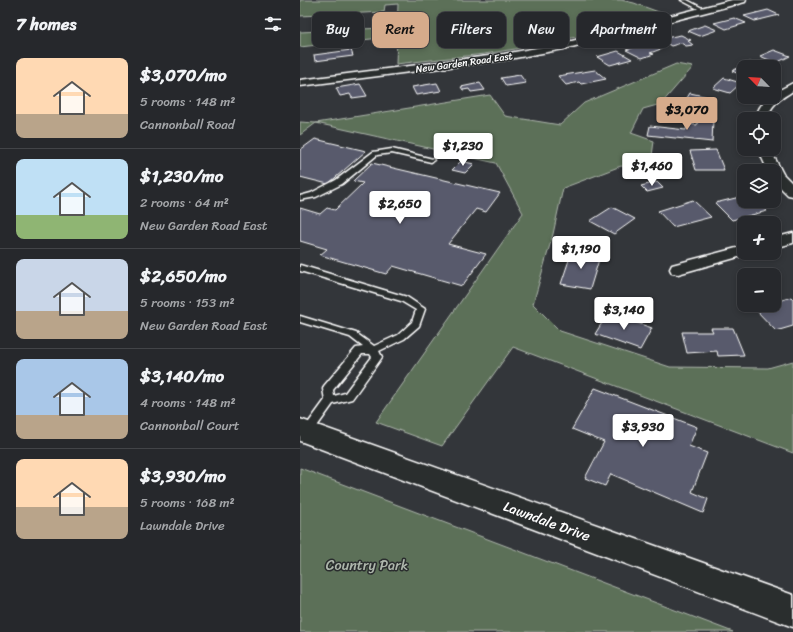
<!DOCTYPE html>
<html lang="en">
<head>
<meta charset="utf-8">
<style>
	:root { --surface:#26282c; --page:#2e3034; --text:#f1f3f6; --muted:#a4a6a9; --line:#424448; --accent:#d6ab8b }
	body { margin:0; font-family:Sriracha,sans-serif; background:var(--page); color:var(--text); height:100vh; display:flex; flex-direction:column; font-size:15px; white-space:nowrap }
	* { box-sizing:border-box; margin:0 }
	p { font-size:13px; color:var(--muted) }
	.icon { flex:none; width:22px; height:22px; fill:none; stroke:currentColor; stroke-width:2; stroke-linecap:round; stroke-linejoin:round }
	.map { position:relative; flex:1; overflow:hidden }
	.drawer { display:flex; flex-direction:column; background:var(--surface); width:300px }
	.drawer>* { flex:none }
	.top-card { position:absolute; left:12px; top:12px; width:380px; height:36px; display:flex; gap:8px }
	.needle { width:26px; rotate:294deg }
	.tools { position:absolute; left:437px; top:60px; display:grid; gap:8px }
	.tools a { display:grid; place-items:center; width:44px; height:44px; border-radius:8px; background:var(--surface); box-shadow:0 2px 6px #0003,0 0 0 1px var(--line); font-size:20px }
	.price { position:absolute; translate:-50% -34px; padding:0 9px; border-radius:4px; background:#fff; color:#222; font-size:13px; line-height:26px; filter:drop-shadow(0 1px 2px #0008) }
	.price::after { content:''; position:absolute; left:50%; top:24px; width:12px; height:9px; margin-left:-6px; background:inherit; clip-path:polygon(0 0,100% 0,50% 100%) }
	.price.on { background:var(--accent); color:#111 }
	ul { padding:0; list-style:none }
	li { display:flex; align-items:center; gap:12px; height:100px; padding:0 16px }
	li+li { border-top:1px solid var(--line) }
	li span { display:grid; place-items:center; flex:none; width:112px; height:80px; border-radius:8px; color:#555 }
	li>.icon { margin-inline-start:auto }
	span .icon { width:48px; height:48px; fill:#fffc; stroke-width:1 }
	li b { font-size:17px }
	h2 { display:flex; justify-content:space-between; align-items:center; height:48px; padding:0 16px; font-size:17px }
	.chip { padding:0 14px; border-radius:8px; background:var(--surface); box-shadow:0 2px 6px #0003,0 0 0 1px var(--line); font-size:14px; line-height:36px }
	.chip.on { background:var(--accent); color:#111 }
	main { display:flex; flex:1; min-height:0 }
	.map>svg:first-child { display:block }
	.green { fill:#5c6f59; stroke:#aeb7ac }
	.building { fill:#585a6c; stroke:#fff }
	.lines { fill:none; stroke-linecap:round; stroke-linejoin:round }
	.service-casing { stroke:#fff; stroke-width:3 }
	.minor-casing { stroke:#fff; stroke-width:3 }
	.secondary-casing { stroke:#fff; stroke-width:3 }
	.service { fill:#2a2d2e; fill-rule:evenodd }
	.minor { fill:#2a2d2e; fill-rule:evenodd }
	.secondary { fill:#2a2d2e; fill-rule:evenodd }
	.labels { text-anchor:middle; stroke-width:3; stroke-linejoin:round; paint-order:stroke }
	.far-street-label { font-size:10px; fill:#fff; stroke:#2a2d2e }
	.near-street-label { font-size:14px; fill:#fff; stroke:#2a2d2e }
	.near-park-label { font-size:14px; fill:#aeb7ac; stroke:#2a2d2e }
</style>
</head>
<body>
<main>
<section class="drawer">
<h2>7 homes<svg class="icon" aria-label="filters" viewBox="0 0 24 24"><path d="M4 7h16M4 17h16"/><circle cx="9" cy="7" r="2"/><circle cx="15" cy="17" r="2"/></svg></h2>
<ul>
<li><span style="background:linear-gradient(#ffd9b3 70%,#b9a48a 0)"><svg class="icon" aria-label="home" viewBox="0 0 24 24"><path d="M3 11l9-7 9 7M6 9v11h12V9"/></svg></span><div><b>$3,070/mo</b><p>5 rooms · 148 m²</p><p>Cannonball Road</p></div></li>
<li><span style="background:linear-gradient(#bfe0f5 70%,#8fb573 0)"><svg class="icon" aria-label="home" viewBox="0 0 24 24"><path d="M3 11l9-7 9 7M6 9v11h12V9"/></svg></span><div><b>$1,230/mo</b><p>2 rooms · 64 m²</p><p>New Garden Road East</p></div></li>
<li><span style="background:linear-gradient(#c9d6e8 65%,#b9a48a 0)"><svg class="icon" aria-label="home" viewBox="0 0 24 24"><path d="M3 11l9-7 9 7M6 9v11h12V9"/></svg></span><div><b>$2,650/mo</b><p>5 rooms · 153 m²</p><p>New Garden Road East</p></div></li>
<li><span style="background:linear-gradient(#a9c7e8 70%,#b9a48a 0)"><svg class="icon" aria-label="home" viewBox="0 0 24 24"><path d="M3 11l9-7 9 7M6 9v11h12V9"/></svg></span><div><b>$3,140/mo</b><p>4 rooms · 148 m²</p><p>Cannonball Court</p></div></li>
<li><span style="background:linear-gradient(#ffd9b3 60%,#b9a48a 0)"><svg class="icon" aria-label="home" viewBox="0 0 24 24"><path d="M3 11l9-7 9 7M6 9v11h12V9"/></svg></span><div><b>$3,930/mo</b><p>5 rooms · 168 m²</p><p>Lawndale Drive</p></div></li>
</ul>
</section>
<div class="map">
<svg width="493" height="632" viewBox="0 0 493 632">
	<rect width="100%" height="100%" fill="#33363a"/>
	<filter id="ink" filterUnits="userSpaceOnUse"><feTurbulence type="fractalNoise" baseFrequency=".025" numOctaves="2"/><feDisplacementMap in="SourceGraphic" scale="8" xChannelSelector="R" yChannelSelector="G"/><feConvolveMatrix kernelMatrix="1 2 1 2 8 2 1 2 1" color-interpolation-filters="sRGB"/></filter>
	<g filter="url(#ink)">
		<g class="green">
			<path d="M0,0H321L334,3L364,14L252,43L184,54L96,64L98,4L85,5L84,12L0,16Z"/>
			<path d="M82,28L80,38L0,47V32Z"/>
			<path d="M376,64L393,67L361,104L343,109L331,133L354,141L350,171L321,166L263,188L253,234L233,304L260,331L370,367L468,368L493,361V453L213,347L142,446L76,422L223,213L196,163L16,123L0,135V122L16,123L190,95L205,116L260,125L284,103Z"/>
			<path d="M0,468L433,632H0Z"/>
		</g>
		<g class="building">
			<path d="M468,10L479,15L455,21L444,16Z"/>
			<path d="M434,18L446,23L426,29L414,23Z"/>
			<path d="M405,25L417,30L400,36L388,31Z"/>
			<path d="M381,35L391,40L388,41L393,45L386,46L381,43L371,46L360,39Z"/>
			<path d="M348,43L361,49L350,53L354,54L342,58L326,50Z"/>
			<path d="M51,50L53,56L15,61L14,55Z"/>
			<path d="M474,50L490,56L476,63L460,56Z"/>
			<path d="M318,51L332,59L310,65L297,57Z"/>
			<path d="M450,62L463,67H444V76L432,71Z"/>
			<path d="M295,70L306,79L281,84L279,82L266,85L258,76Z"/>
			<path d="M220,75L226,83L206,86L201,78Z"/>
			<path d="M424,78L441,83L430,93L413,88Z"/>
			<path d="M137,83L141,91L116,95L112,87Z"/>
			<path d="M180,83L185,90L171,92L169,89L163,90L161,87Z"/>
			<path d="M60,84L67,96L52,98L50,94L40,96L36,88Z"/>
			<path d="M390,93L413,98L405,111L382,106Z"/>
			<path d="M398,118L413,120L412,142L348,135L350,126L386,130L387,124L397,125Z"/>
			<path d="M15,139L66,151L28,184L0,177V150Z"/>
			<path d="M416,150L424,170H396L390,151Z"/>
			<path d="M161,161L174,164L165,173L152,170Z"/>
			<path d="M72,163L200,193L186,212L176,209L148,244L186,254L162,286L93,266L86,274L20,255L27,249L0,241V208L20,214L27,208L35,210L63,183L53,181Z"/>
			<path d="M357,182L363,188L347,192L341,186Z"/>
			<path d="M444,196V201H457L467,211L432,220L415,203Z"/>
			<path d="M393,200L411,217L373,227L358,211Z"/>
			<path d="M312,207L335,219L314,234L290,221Z"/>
			<path d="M272,251L300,256L290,289L261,284Z"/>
			<path d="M491,297L493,299V326L476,331L455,309L467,305H474V303Z"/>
			<path d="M308,313L352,328L340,350L295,334Z"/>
			<path d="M411,328H433L444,355L418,356L417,351L387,353L382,332H413Z"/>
			<path d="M295,388L397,427L389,446L407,453L392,492L408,499L403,513L311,474L305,486L285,478L304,442L272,429Z"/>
		</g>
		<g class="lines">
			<defs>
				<g id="service">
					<path d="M381,0H387L406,10L402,11Z"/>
					<path d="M92,149L133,159L134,160L131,162L92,153L77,155L42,184L16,197L0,200V196L11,193L36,180L73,152Z"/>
					<path d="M0,265L107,297L125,309L119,326L104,339L79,351L82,357L80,360L52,399L33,404L10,436L6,437L2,436L1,433L25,400L23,389L24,386L56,348L63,347L50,337L0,322V316L56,333L74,346L98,335L112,322L116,310L101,301L0,271ZM62,354H70L72,357L45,393L34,396L33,390Z"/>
				</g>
				<g id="minor">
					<path d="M432,0H446L445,2L264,49L204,60L0,86V80L204,54L264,43Z"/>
					<path d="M493,83V91C482,98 469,105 468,119H456C457,110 462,103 469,97H474V93Z"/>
					<path d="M458,149H470L483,174L493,184V196L488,195L474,181V171H468Z"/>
					<path d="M493,233V243L474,248V238Z"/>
					<path d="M444,246V253H450L449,254L378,274L372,273L370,269L372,265Z"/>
				</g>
				<path id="secondary" d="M0,419L493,595V627L0,441Z"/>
			</defs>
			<use href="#service" class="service-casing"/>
			<use href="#minor" class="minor-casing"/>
			<use href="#secondary" class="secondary-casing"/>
			<use href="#service" class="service"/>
			<use href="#minor" class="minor"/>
			<use href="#secondary" class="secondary"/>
		</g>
	</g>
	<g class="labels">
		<g class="far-street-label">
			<text transform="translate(164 62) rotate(-8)" y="4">New Garden Road East</text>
		</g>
		<g class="near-street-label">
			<text transform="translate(247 521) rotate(20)" y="5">Lawndale Drive</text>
		</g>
		<g class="near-park-label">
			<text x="67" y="570">Country Park</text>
		</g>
	</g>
</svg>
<div class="tools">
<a><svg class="needle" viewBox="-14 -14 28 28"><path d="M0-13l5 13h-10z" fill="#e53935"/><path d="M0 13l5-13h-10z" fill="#a4a6a9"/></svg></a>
<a><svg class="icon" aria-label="locate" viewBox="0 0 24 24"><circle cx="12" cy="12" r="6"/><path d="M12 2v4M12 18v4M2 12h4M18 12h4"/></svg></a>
<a><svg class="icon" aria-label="layers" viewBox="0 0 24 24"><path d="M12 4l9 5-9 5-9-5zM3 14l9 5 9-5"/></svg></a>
<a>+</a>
<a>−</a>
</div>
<b class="price on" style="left:387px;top:131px">$3,070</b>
<b class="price" style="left:163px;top:167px">$1,230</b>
<b class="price" style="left:352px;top:187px">$1,460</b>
<b class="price" style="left:100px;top:225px">$2,650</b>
<b class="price" style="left:281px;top:270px">$1,190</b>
<b class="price" style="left:324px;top:331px">$3,140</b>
<b class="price" style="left:343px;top:448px">$3,930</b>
<div class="top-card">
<a class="chip">Buy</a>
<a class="chip on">Rent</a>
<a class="chip">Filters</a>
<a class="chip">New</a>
<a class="chip">Apartment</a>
</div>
</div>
</main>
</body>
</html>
